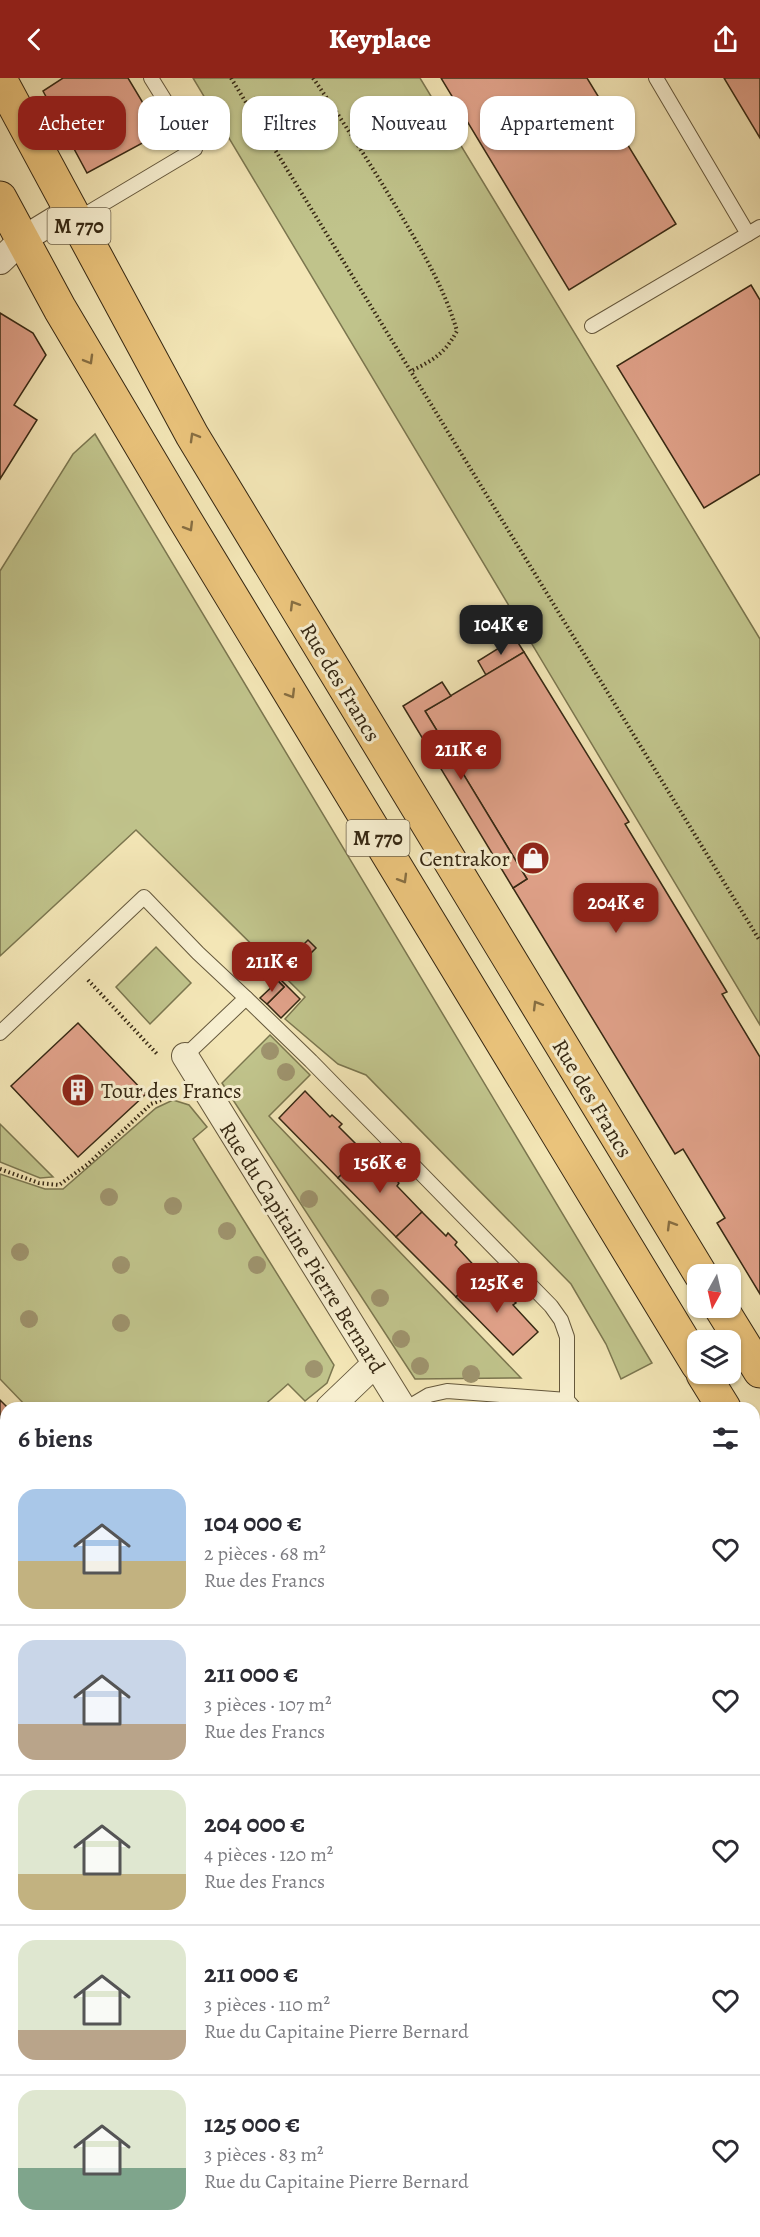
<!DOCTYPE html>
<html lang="fr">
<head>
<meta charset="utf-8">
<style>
	:root { --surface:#fff; --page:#f7f7f7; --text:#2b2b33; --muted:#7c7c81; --line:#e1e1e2; --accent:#8f2418 }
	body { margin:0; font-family:Alegreya,serif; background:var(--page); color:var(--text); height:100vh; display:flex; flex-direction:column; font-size:22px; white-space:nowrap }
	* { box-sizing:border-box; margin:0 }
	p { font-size:20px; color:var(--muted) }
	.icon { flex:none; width:33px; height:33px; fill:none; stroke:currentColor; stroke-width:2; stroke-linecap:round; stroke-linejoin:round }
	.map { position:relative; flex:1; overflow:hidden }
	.side { position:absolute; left:0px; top:1324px; width:760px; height:836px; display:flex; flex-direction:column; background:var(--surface); border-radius:18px 18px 0 0; box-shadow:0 2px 4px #0004 }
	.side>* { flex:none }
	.top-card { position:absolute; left:18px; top:18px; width:724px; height:54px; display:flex; gap:12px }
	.needle { width:39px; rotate:188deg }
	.fabs { position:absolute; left:687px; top:1186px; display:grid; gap:12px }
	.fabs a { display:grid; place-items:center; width:54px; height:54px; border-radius:12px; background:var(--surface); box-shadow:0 2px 4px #0004; font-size:30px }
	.price { position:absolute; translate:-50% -51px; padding:0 14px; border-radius:12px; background:var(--accent); color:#fff; font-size:20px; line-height:39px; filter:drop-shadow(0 2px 3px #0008) }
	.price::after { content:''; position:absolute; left:50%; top:36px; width:18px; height:14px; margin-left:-9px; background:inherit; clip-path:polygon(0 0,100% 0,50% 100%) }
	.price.current { background:#222; color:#fff }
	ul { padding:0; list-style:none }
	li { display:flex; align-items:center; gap:18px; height:150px; padding:0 18px }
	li+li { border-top:2px solid var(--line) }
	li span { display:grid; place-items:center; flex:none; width:168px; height:120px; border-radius:18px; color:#555 }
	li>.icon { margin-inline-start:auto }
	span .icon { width:72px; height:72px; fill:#fffc; stroke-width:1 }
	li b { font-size:26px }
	h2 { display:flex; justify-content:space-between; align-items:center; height:72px; padding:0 18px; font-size:26px }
	.chip { padding:0 21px; border-radius:18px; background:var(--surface); box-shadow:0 2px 4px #0004; font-size:21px; line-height:54px }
	.chip.current { background:var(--accent); color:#fff }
	header { display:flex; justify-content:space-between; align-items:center; height:78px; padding:0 18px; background:var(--accent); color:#fff; font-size:27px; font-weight:800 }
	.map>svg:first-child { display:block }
	.green { fill:#c0c38b; stroke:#7b764f; stroke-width:1.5 }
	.building { fill:#e0a189; stroke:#362813; stroke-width:1.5 }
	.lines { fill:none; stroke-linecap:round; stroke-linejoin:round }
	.service-casing { stroke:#65583c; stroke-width:16 }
	.minor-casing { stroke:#65583c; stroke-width:28 }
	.primary-casing { stroke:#362813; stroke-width:35 }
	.path { stroke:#362813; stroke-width:4; stroke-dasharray:1.5 3; stroke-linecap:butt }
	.service { stroke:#f7efd0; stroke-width:14 }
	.minor { stroke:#f7efd0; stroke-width:26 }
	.primary { stroke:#eac37b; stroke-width:33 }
	.tree { fill:#9e936d }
	.oneway { stroke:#876e42 }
	.labels { text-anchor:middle; stroke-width:6; stroke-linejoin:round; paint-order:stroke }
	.shield { fill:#f7efd0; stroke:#70644c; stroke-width:1.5 }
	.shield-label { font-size:21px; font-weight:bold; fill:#362813 }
	.street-label { font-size:22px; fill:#362813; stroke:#f7efd0 }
	.poi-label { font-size:22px; fill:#362813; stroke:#f7efd0; text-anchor:end }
</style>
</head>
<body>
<header><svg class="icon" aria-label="back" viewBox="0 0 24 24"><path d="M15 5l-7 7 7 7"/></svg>Keyplace<svg class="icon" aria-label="share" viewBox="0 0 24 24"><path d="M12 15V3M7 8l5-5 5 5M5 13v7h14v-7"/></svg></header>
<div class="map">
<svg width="760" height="2159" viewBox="0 0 760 2159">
	<rect width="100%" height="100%" fill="#f3e6b6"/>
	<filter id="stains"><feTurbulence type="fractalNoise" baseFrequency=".00333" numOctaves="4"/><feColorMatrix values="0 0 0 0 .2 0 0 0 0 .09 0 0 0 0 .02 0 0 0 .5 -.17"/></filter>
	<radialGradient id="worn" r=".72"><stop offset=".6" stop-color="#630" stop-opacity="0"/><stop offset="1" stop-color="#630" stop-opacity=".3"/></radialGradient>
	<g class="green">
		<path d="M193,0H420L760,561V947Z"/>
		<path d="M95,356L652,1285L621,1301L606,1266L571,1206L366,997L338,986L285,941L305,919L136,752L0,878V493L73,376Z"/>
		<path d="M156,869L191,905L150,946L116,909Z"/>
		<path d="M270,957L310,997L269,1038L521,1300L415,1301L222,1005Z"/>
		<path d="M173,1022L189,1027L207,1049L193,1061L334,1287L327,1305L305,1323L288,1306L261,1330H28L0,1301V1096L45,1111H63L156,1030Z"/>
		<path d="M0,1046L53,1099L40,1100L0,1084Z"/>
		<path d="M755,1654L760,1660V1759L755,1758Z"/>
	</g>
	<g class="building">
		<path d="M63,0H128L161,55L87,95L43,13Z"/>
		<path d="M441,0H587L676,146L569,212Z"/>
		<path d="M724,0H760V60Z"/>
		<path d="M751,207L760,222V396L704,430L617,288Z"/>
		<path d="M0,235L33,255L46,277L14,327L37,342L0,401Z"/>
		<path d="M515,560L524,574L486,597L478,583Z"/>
		<path d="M524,574L629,744L625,746L727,914L722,916L760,979V1216L717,1145L725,1140L683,1071L675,1076L513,810L527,801L425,633Z"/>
		<path d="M442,604L451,618L425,633L527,801L513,810L403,628Z"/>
		<path d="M308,862L316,870L290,896L282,888Z"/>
		<path d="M280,901L300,921L281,940L267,926L284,909L278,903Z"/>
		<path d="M278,903L284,909L267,926L260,920Z"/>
		<path d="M78,945L146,1016L78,1079L11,1008Z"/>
		<path d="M305,1013L330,1039L332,1037L342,1046L339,1049L364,1074L338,1100L279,1040Z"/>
		<path d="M364,1074L388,1099L390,1096L399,1105L397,1108L422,1134L396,1159L338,1100Z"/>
		<path d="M422,1134L446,1158L448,1155L457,1164L455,1167L481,1195L456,1219L396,1159Z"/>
		<path d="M481,1195L504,1218L507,1216L516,1225L513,1227L538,1254L513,1277L456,1219Z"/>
		<path d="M0,1322L8,1330H6V1387L0,1380Z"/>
		<path d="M0,1485L6,1492V1525L0,1531Z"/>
		<path d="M754,1586L760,1592V1644L754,1639Z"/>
		<path d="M0,1749L6,1756V1763L0,1769Z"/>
		<path d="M760,2064V2114L754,2117V2067Z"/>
		<path d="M123,2154H145L150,2159H118Z"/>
		<path d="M353,2154H385L389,2159H357Z"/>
		<path d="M688,2154H738L741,2159H691Z"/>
	</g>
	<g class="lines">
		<defs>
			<g id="service">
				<path d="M656,0L748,156"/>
				<path d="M76,142L195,71L151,0"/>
				<path d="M592,248L760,149"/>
				<path d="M246,920L311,983L551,1228L561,1242L567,1259V1322"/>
				<path d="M0,955L144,819L198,875L246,920L185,978"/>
				<path d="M407,1330L429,1317L447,1313L567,1322L574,1330"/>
				<path d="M754,1543L760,1549"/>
			</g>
			<g id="minor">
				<path d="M0,183L22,162L71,132"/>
				<path d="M185,978L403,1330"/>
				<path d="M329,1330L375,1286"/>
				<path d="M0,1450L6,1456"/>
				<path d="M0,1640L6,1635"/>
				<path d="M0,1664L6,1671"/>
				<path d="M754,1774H760"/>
				<path d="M0,2120L6,2127"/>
				<path d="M32,2154L37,2159"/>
			</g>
			<g id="primary">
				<path d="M0,1L192,357L701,1197"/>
				<path d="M0,120L60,231L181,435L698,1287"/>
				<path d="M721,1230L760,1293"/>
				<path d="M703,1296L724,1330"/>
				<path d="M754,1381L760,1390"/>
			</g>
		</defs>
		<use href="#service" class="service-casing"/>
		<use href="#minor" class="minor-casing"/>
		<use href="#primary" class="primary-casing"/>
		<g class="path">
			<path d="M231,0L760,863"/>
			<path d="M313,0C343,43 371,87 398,132C421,171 444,209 457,253C445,275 434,282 411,293"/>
			<path d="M88,902L157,976"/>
			<path d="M0,1091L39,1105L59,1107L88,1086L151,1026L177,1016"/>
		</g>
		<use href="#service" class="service"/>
		<use href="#minor" class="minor"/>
		<use href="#primary" class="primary"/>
	</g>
	<g class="tree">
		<circle cx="270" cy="973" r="9"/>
		<circle cx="286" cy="994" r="9"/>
		<circle cx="109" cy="1119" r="9"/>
		<circle cx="309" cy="1121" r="9"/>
		<circle cx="173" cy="1128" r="9"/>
		<circle cx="227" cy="1153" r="9"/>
		<circle cx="20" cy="1174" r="9"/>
		<circle cx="121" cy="1187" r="9"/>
		<circle cx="257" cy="1187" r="9"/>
		<circle cx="380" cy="1220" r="9"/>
		<circle cx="29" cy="1241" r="9"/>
		<circle cx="121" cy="1245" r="9"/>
		<circle cx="401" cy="1261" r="9"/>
		<circle cx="420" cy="1288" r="9"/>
		<circle cx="314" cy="1291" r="9"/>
		<circle cx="471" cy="1296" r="9"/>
	</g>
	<defs><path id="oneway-chevron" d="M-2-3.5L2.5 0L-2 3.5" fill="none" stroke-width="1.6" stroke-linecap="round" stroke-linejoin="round" transform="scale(1.5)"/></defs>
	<g class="oneway">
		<use href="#oneway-chevron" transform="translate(89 282) rotate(60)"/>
		<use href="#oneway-chevron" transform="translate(194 359) rotate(-120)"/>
		<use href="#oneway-chevron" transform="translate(189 449) rotate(59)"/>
		<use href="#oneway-chevron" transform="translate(294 527) rotate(-121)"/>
		<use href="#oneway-chevron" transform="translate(291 616) rotate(59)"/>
		<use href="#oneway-chevron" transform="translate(403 801) rotate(59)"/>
		<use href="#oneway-chevron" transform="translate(537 927) rotate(-121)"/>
		<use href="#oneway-chevron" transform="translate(671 1147) rotate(-121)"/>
	</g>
	<defs>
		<symbol id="shop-disc" viewBox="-11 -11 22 22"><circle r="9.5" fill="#8f2418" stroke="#f7efd0"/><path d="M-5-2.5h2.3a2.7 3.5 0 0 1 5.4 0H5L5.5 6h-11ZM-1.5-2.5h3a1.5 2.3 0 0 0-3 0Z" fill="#fff"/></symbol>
		<symbol id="building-disc" viewBox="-11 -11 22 22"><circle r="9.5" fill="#8f2418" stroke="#f7efd0"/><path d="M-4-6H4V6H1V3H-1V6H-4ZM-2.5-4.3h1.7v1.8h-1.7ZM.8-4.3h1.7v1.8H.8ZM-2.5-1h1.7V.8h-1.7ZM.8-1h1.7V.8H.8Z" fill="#fff"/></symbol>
	</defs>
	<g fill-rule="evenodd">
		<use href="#shop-disc" x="514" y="761" width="38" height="38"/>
		<use href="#building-disc" x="59" y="993" width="38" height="38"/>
	</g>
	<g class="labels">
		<g class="shield">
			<rect x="47.5" y="130" width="63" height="36" rx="4.5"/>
			<rect x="346.5" y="742" width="63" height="36" rx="4.5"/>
		</g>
		<g class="shield-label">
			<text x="79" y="155">M 770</text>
			<text x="378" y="767">M 770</text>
		</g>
		<g class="street-label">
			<text transform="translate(341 604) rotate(59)" y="8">Rue des Francs</text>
			<text transform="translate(593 1020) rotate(59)" y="8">Rue des Francs</text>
			<text transform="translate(303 1169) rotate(58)" y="8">Rue du Capitaine Pierre Bernard</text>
		</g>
		<g class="poi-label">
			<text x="510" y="788">Centrakor</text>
			<text x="101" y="1020" text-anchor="start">Tour des Francs</text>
		</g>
	</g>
	<rect width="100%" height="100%" filter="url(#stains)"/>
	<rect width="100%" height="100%" fill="url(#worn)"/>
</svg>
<div class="fabs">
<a><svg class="needle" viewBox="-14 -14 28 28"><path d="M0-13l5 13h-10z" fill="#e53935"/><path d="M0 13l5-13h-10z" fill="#7c7c81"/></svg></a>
<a><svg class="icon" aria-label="layers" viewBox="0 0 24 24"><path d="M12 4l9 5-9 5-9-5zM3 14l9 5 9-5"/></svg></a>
</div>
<b class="price current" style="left:501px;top:578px">104K €</b>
<b class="price" style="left:461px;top:703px">211K €</b>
<b class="price" style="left:616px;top:856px">204K €</b>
<b class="price" style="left:272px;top:915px">211K €</b>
<b class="price" style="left:380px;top:1116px">156K €</b>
<b class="price" style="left:497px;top:1236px">125K €</b>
<div class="top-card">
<a class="chip current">Acheter</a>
<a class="chip">Louer</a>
<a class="chip">Filtres</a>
<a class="chip">Nouveau</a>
<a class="chip">Appartement</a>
</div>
<section class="side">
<h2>6 biens<svg class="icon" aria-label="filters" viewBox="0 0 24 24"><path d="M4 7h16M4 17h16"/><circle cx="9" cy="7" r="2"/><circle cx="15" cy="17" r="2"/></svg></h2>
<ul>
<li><span style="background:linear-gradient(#a9c7e8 60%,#c2b280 0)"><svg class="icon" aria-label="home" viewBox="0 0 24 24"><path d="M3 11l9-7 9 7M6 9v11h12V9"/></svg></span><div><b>104 000 €</b><p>2 pièces · 68 m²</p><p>Rue des Francs</p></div><svg class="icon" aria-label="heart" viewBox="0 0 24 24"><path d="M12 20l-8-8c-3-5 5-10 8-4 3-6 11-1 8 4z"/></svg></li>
<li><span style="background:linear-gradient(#c9d6e8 70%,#b9a48a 0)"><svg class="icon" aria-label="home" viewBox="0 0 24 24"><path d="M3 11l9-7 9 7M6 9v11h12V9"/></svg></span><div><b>211 000 €</b><p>3 pièces · 107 m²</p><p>Rue des Francs</p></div><svg class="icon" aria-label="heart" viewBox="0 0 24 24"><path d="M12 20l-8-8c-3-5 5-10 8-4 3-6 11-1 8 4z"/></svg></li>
<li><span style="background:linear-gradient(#dfe7d0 70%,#c2b280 0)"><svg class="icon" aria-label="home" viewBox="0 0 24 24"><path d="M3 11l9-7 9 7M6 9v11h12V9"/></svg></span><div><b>204 000 €</b><p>4 pièces · 120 m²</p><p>Rue des Francs</p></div><svg class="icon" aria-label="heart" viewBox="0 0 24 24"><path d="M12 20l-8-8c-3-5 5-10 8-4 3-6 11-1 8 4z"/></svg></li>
<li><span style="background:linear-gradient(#dfe7d0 75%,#b9a48a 0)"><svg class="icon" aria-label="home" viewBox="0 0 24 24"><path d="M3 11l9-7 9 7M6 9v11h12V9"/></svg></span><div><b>211 000 €</b><p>3 pièces · 110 m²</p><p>Rue du Capitaine Pierre Bernard</p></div><svg class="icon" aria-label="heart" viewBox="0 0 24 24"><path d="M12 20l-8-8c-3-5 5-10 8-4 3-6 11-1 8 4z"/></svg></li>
<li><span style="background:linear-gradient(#dfe7d0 65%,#7fa58c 0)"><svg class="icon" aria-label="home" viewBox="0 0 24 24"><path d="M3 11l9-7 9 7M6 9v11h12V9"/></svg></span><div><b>125 000 €</b><p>3 pièces · 83 m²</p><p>Rue du Capitaine Pierre Bernard</p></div><svg class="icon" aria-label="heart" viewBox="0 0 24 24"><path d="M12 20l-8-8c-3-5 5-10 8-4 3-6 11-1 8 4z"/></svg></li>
</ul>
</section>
</div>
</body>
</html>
